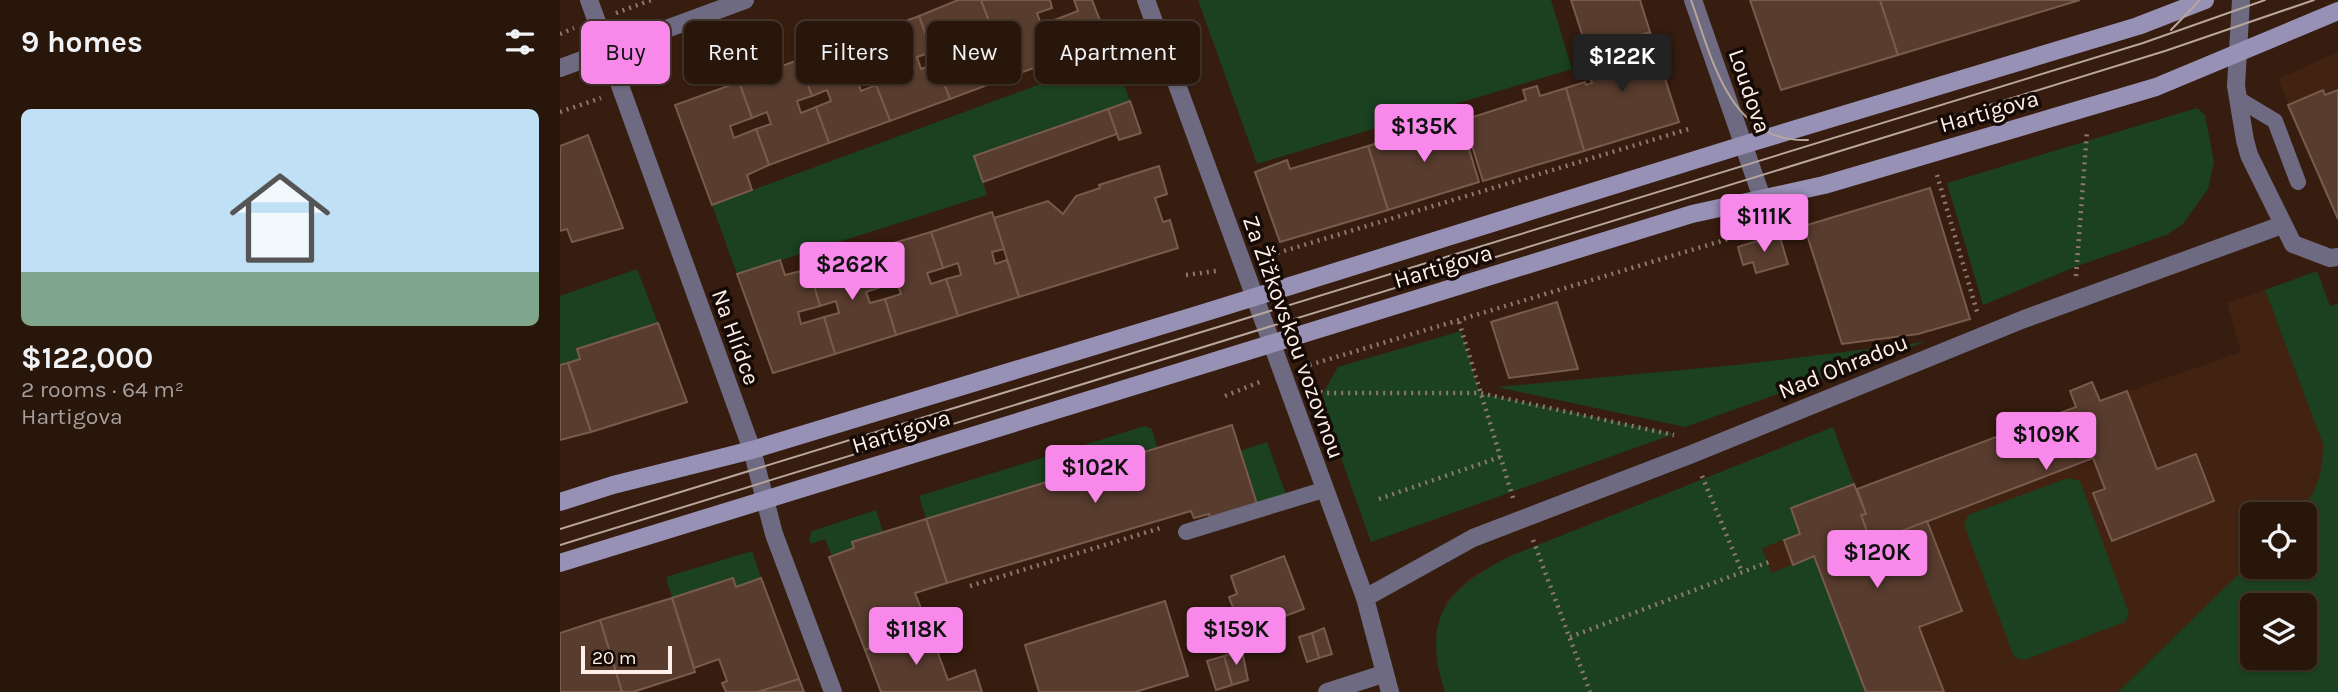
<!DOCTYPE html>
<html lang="en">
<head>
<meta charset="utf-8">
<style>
	:root { --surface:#28160b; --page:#342319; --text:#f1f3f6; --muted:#a59f9d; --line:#44352c; --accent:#f888ea }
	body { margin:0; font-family:Karla,sans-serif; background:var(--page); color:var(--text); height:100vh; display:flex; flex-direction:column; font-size:26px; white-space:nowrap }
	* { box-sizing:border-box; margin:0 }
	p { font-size:23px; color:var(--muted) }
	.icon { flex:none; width:38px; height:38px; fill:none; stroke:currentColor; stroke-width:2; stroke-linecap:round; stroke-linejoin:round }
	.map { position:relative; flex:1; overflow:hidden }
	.drawer { display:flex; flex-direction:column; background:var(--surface); width:560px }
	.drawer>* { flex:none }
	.guide { position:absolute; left:21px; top:21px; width:665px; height:63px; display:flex; gap:14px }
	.controls { position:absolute; left:1680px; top:502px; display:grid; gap:14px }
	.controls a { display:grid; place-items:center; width:77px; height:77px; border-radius:10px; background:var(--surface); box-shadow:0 2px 5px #0004,0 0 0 2px var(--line); font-size:35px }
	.scale { position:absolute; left:21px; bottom:18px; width:91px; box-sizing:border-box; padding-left:7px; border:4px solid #fff0e9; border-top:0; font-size:19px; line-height:24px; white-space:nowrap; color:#fff0e9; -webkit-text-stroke:5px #150a05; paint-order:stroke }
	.price { position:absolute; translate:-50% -60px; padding:0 16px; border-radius:7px; background:var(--accent); color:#111; font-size:23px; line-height:46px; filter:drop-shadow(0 2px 4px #0008) }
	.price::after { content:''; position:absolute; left:50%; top:42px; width:21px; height:16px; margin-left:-10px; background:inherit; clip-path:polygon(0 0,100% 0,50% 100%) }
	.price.current { background:#222; color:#fff }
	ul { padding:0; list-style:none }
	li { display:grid; align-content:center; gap:14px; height:371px; padding:0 21px }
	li+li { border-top:2px solid var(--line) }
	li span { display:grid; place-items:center; height:217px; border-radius:10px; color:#555 }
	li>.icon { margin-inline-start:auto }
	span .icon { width:126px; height:126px; fill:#fffc; stroke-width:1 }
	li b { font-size:30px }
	h2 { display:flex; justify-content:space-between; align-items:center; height:84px; padding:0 21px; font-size:30px }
	.chip { padding:0 24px; border-radius:10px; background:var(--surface); box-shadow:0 2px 5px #0004,0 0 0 2px var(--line); font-size:24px; line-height:63px }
	.chip.current { background:var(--accent); color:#111 }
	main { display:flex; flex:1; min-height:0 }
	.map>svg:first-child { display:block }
	.built { fill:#422211 }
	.green { fill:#1b4120; fill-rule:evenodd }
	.building { fill:#583c2e; stroke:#795b4c; stroke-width:2 }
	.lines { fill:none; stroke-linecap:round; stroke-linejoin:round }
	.path { stroke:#8d786d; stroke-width:4.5; stroke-dasharray:2 5; stroke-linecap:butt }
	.service { stroke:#6e6a81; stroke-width:16 }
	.minor { stroke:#6e6a81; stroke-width:18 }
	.secondary { stroke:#9891b6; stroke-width:18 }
	.tram { stroke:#b8a69c; stroke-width:2 }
	.labels { text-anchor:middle; stroke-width:7; stroke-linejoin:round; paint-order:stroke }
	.street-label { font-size:23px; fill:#fff0e9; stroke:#150a05 }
</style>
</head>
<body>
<main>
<section class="drawer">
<h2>9 homes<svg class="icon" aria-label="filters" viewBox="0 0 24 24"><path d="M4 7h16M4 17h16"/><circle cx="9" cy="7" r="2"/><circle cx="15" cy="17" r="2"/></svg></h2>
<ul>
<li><span style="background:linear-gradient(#bfe0f5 75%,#7fa58c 0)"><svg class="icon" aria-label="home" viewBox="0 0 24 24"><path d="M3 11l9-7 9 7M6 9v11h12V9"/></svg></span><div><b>$122,000</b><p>2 rooms · 64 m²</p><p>Hartigova</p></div></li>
</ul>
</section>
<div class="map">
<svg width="1778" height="692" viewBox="0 0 1778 692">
	<rect width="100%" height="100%" fill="#361d0f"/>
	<g class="built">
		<path d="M1778,52V219L1718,79Z"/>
		<path d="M1705,290L1763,444V467L1755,494L1738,514H1692V561L1558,692H885L876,663L878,625L887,600L912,576L948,557L1273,427L1297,489L1515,407L1510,391L1532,382L1540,401L1681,352L1667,303Z"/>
	</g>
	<g class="green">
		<path d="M638,0H991L1012,69L697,164Z"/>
		<path d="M554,57L570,101L415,156L427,195L177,274L152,205Z"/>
		<path d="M1637,108L1645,115L1654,162L1648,189L1622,225L1606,235L1515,267L1423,305L1387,183Z"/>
		<path d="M77,269L98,323L17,348L20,359L0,365V296Z"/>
		<path d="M1757,271L1770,306L1778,303V692H1558L1692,561V567H1745V514H1738C1757,492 1763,474 1763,444L1705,290ZM1692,606H1745V658H1692Z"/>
		<path d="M901,331L920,393L1114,434L811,542L762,405L763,393L778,367Z"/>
		<path d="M1365,342L1125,427L937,387L1176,365Z"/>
		<path d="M585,426L592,429L597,447L366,519L359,496Z"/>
		<path d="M1273,427L1294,484L1231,508L1240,534L1202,548L1211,573L1254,556L1306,691L1309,692H885C862,618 884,591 948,557Z"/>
		<path d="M707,442L726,494L697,504L680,451Z"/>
		<path d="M1508,478L1520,481L1569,613L1565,622L1464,660L1454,657L1404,525L1408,515Z"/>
		<path d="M316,510L323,532L293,541L294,548L272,556L265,539L251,544L249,539L252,531Z"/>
		<path d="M192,551L201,578L176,587L172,578L112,598L106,577Z"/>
	</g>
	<g class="building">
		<path d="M398,0H421L432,29L417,35L421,46L436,41L449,77L390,99L376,63L391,57L387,46L372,52L359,16Z"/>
		<path d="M421,0H490L492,8L477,13L481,24L497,19L510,55L449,77L436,41L451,35L447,24L432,29Z"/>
		<path d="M514,0H532L554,57L525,68L519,52L510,55L497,19L518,11Z"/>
		<path d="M1011,0H1080L1090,32L1028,52Z"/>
		<path d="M1190,0H1320L1338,55L1221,90Z"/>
		<path d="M1320,0H1520L1338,55Z"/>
		<path d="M359,16L372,52L357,57L361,69L376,63L390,99L330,121L316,85L331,80L327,68L312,74L299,38Z"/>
		<path d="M1090,32L1119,122L1024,151L1006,88L1025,82L1026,85L1032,83L1022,54Z"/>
		<path d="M299,38L312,74L297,79L301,91L316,85L330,121L269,143L256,107L271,101L267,90L252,96L238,60Z"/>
		<path d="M238,60L252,96L237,101L241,113L256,107L269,143L209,165L196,129L211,124L207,112L192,118L179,82Z"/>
		<path d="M179,82L192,118L170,126L174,138L196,129L209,165L187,175L192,190L152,205L115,105Z"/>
		<path d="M977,86L980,96L1006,88L1024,151L923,181L904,120L966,100L963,90Z"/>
		<path d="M1763,90L1765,95L1778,90V219L1728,105Z"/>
		<path d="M570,101L581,133L559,140L548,109Z"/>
		<path d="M548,109L557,134L423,182L414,156Z"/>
		<path d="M900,119L919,182L828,210L808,146Z"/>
		<path d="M28,135L63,228L12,242L7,229L0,231V146Z"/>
		<path d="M808,146L828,210L720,242L695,172L727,160L730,169Z"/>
		<path d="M599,166L607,194L595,198L603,222L610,220L618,248L459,297L434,218L488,201L503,214L516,196L540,188L539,185Z"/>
		<path d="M1370,188L1410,319L1358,334L1282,344L1244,226Z"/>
		<path d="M432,212L444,249L432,252L435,264L447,260L459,297L398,316L386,279L401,275L398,263L383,268L371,232Z"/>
		<path d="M371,232L383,268L367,273L371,284L386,279L398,316L336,335L325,299L341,294L337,282L321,287L310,250Z"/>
		<path d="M1219,234L1228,264L1196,273L1193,262L1183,265L1178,247Z"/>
		<path d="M310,250L321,287L306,292L310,303L325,299L336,335L275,354L264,317L279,313L276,301L260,306L249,269Z"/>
		<path d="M220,260L225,275L249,269L260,306L238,312L241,324L264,317L275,354L213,373L177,274Z"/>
		<path d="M997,302L1018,369L949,378L931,322Z"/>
		<path d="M98,323L127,402L31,432L8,363L20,359L17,349Z"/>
		<path d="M8,363L31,432L0,440V365Z"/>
		<path d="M1532,382L1540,401L1567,391L1597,469L1636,454L1654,501L1552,541L1533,493L1545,489L1533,458L1311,543L1301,515L1306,514L1297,489L1516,407L1510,391Z"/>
		<path d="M672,425L697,504L650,518L649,514L634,518L631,511L387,583L366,519Z"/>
		<path d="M1294,484L1306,514L1301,515L1311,543L1367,521L1402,611L1359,627L1384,692H1306L1254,556L1233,565L1224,540L1240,534L1231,508Z"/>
		<path d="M366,519L387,583L355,593L368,626L305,650L269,557L294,548L292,542Z"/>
		<path d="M724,556L744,609L690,629L687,619L681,620L678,612L675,613L669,597L677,594L671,576Z"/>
		<path d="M173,578L176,587L201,578L239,679L198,692H166L162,683L167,681L159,659L134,668L112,598Z"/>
		<path d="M112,598L135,672L73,692H62L40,620Z"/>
		<path d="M605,601L628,676L575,692H479L465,645Z"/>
		<path d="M40,620L62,692H0V633Z"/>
		<path d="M368,626L388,680L415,670L422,692H321L305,650Z"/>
		<path d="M764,628L772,654L759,658L752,633Z"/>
		<path d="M752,633L759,658L747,662L739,637Z"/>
		<path d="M682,650L688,680L672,685L664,656Z"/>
		<path d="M664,656L672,685L656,690L647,661Z"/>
		<path d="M239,679L244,692H198Z"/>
	</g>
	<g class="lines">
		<g class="path">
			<path d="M56,13L91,0"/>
			<path d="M0,34L14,28"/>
			<path d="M83,83L95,79"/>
			<path d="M0,112L41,98"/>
			<path d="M1377,175L1418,315"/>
			<path d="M704,257L1132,128"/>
			<path d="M626,275L656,271"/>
			<path d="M1516,276L1527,131"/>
			<path d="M899,322L953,498"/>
			<path d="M743,367L1241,217"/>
			<path d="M754,389L763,393H920L1114,435"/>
			<path d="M665,396L702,381"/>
			<path d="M1142,476L1182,572"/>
			<path d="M819,499L940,457"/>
			<path d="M973,540L1030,692"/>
			<path d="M410,586L604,527"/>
			<path d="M1010,637L1209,562"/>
		</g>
		<g class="service">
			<path d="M1680,100L1715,121L1738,182"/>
			<path d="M626,532L763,490"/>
		</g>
		<g class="minor">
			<path d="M29,0L192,450L214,534L273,692"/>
			<path d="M586,0L805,598L830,692"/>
			<path d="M1133,0L1202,198"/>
			<path d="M1681,0L1676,86L1685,140L1689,155L1733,244L1770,258L1778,257"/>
			<path d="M0,68L185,0"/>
			<path d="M805,598L913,538L1132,454L1464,319L1722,225"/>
			<path d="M767,692L823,674"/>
		</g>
		<g class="secondary">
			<path d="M0,502L53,485L192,450L640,314L1183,145L1578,26L1645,0"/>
			<path d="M0,563L1132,214L1264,185L1596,87L1778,11"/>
		</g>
		<g class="tram">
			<path d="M1131,0C1152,58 1169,143 1248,140"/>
			<path d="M1611,30L1640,0"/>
			<path d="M0,529L1583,43L1705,0"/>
			<path d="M0,545L1605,51L1754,0"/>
		</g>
	</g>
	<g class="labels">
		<g class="street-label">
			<text transform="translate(1190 91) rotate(71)" y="8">Loudova</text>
			<text transform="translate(1429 111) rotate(-16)" y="8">Hartigova</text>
			<text transform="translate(883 266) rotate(-17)" y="8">Hartigova</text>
			<text transform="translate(176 337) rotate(70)" y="8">Na Hlídce</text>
			<text transform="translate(734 337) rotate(70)" y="8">Za Žižkovskou vozovnou</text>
			<text transform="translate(1283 366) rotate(-22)" y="8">Nad Ohradou</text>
			<text transform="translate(341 431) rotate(-17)" y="8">Hartigova</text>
		</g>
	</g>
</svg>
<div class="controls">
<a><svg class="icon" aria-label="locate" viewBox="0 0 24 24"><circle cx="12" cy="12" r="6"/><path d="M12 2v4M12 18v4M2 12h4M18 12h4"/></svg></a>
<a><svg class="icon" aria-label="layers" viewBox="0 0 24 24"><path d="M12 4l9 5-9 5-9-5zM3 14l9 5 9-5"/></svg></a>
</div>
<div class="scale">20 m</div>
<b class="price current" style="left:1062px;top:94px">$122K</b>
<b class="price" style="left:864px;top:164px">$135K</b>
<b class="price" style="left:1204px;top:254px">$111K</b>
<b class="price" style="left:292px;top:302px">$262K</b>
<b class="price" style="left:1486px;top:472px">$109K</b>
<b class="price" style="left:535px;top:505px">$102K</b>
<b class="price" style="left:1317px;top:590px">$120K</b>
<b class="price" style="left:356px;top:667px">$118K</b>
<b class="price" style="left:676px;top:667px">$159K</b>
<div class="guide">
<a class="chip current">Buy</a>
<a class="chip">Rent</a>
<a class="chip">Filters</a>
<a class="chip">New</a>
<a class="chip">Apartment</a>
</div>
</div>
</main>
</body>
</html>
